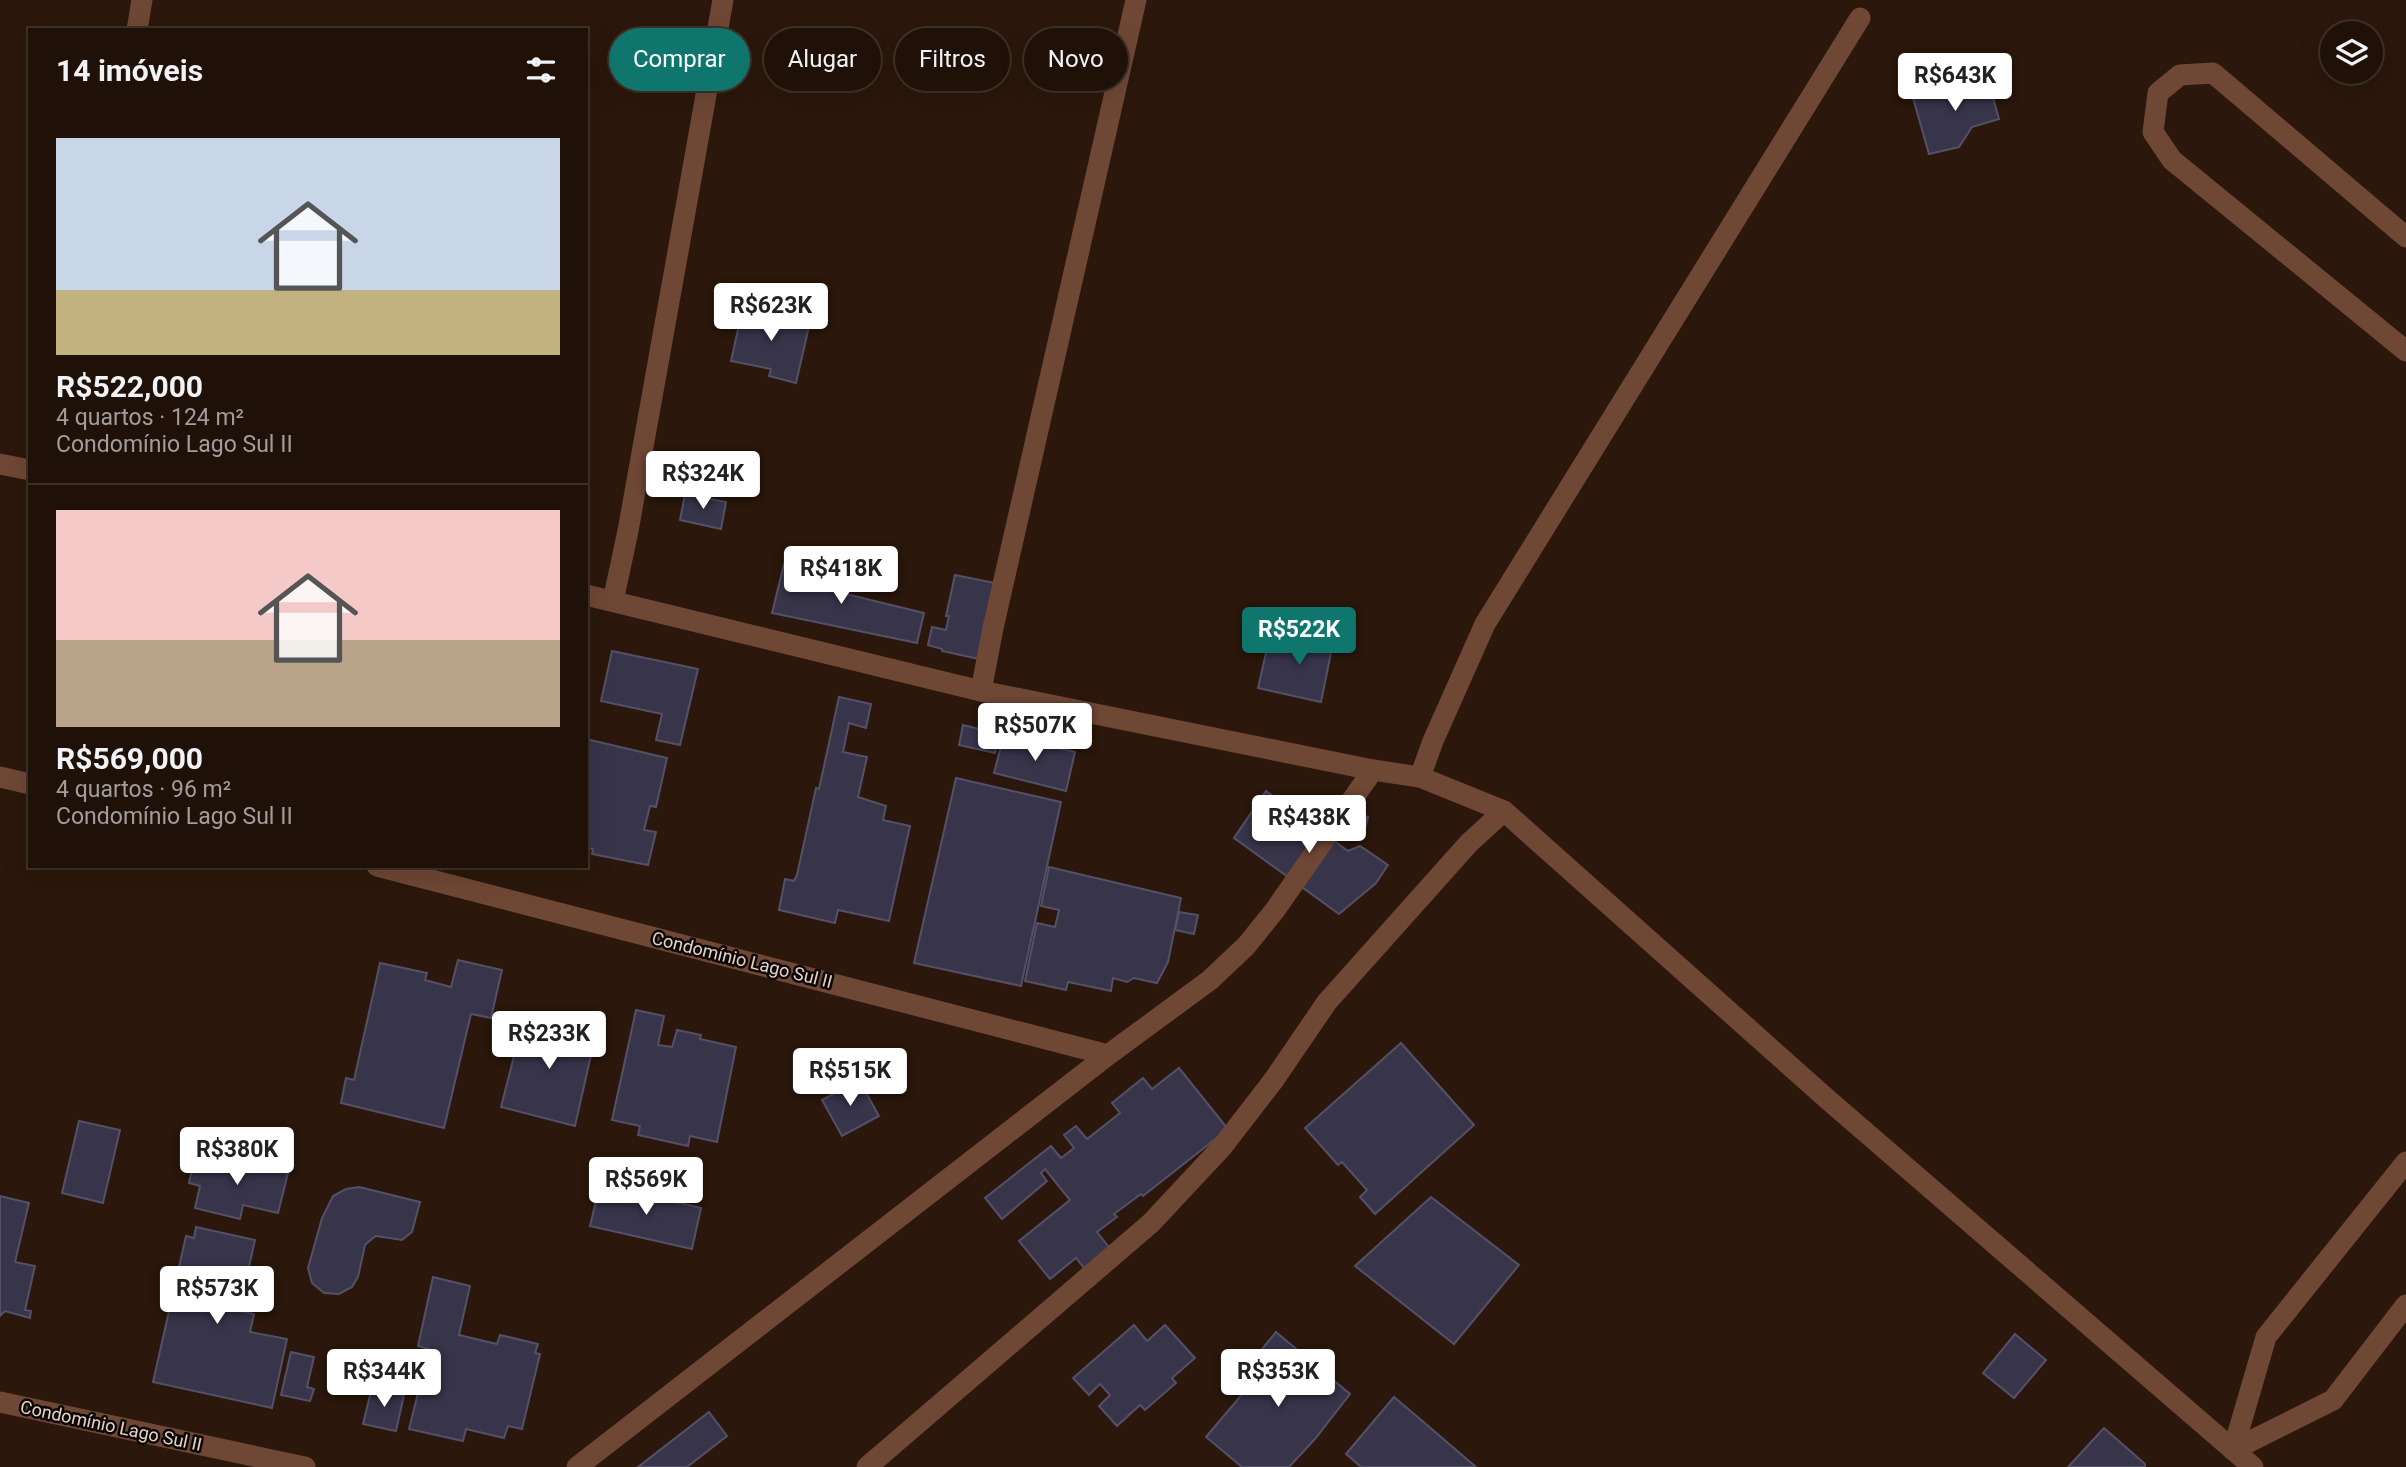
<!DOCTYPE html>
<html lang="pt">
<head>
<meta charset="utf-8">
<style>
	:root { --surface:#201108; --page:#2d1f16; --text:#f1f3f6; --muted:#a29d9c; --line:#3d3129; --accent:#0f766e }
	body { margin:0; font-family:Roboto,sans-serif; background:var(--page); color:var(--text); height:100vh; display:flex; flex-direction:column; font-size:26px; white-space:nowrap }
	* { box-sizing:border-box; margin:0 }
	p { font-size:23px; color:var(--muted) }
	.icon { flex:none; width:38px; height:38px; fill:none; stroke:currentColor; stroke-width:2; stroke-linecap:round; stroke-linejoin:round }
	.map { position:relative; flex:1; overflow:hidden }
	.panel { position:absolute; left:28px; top:28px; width:560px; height:840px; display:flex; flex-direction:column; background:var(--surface); border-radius:0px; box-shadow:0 7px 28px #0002,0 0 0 2px var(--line) }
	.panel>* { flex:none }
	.top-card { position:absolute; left:609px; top:28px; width:665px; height:63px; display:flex; gap:14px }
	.buttons { position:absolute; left:2320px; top:21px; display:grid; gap:14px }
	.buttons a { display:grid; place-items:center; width:63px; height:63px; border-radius:50%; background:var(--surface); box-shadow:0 7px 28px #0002,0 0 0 2px var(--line); font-size:35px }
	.price { position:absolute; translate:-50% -60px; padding:0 16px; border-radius:7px; background:#fff; color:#222; font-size:23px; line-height:46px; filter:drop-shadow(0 2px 4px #0008) }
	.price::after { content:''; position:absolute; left:50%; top:42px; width:21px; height:16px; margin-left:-10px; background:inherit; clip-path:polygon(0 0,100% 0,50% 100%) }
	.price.selected { background:var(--accent); color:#fff }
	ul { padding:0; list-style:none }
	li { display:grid; align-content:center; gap:14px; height:371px; padding:0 28px }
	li+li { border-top:2px solid var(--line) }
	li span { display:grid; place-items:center; height:217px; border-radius:0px; color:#555 }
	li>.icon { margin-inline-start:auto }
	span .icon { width:126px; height:126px; fill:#fffc; stroke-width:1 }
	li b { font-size:30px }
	h2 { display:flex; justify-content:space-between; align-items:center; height:84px; padding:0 28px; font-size:30px }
	.tag { padding:0 24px; border-radius:32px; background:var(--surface); box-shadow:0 7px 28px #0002,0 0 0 2px var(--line); font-size:24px; line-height:63px }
	.tag.selected { background:var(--accent); color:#fff }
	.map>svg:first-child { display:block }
	.building { fill:#38354b; stroke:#535068; stroke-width:2 }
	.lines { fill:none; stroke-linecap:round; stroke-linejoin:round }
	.minor { stroke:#6f4735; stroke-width:21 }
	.labels { text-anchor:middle; stroke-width:5; stroke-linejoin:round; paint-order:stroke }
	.street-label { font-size:18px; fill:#e1d2cb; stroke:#0d0502 }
</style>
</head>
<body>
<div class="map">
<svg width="2406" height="1467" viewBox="0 0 2406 1467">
	<rect width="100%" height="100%" fill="#2b170b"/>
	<g class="building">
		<path d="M1987,76L1999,119L1972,127L1959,147L1929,154L1913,98Z"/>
		<path d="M743,307L810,322L796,383L769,376L771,369L731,361Z"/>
		<path d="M685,494L726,502L721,529L680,520Z"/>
		<path d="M784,564L841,577L838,592L924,613L917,643L772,613Z"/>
		<path d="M955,575L995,583L988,661L942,651V649L928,645L932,627L946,630L949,616H946Z"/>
		<path d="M1307,626L1335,633L1321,702L1258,688L1268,644L1300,652Z"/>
		<path d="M612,651L698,669L680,745L656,740L662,714L601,701Z"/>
		<path d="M839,697L871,704L866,728L849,723L843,752L867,757L858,797L886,806L883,820L910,826L889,921L838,910L835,923L779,910L785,879L794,881L797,875L816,788L819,789Z"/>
		<path d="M963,725L999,734L995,753L959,745Z"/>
		<path d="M1004,735L1075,752L1066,791L994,773Z"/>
		<path d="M586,739L667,758L656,807L650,806L644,830L656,832L648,865L592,854L593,849L586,848Z"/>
		<path d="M956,778L1061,802L1021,986L914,963Z"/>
		<path d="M1266,791L1348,851L1360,846L1388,865L1376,883L1339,914L1234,838Z"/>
		<path d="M1346,811L1368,817L1364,833L1362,832L1361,836L1338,830Z"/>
		<path d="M1049,867L1181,898L1168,962L1157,983L1134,978L1127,982L1113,978L1111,991L1068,982L1066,990L1025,981L1037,923L1055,927L1059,910L1041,906Z"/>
		<path d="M1179,912L1198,915L1194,934L1175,930Z"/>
		<path d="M458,960L502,970L491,1018L471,1014L444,1128L341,1103L346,1078L354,1080L380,963L427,973L425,980L451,987Z"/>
		<path d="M636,1010L664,1016L658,1045L672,1047L677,1030L701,1035L700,1039L736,1047L717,1142L690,1136L688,1146L638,1135L640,1126L612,1120Z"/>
		<path d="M524,1017L596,1033L575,1126L501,1107Z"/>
		<path d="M1401,1043L1474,1125L1375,1214L1360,1197L1367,1190L1342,1162L1338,1165L1305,1128Z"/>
		<path d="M1179,1068L1228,1129L1143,1196L1141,1194L1114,1214L1117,1217L1097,1232L1117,1257L1092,1278L1076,1258L1050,1279L1019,1241L1070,1200L1045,1169L1041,1173L1047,1181L1002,1219L985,1198L1051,1146L1061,1158L1074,1148L1064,1135L1076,1126L1087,1139L1120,1113L1112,1103L1143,1078L1152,1089Z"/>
		<path d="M859,1080L879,1116L842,1136L822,1100Z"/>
		<path d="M79,1121L120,1130L103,1203L62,1193Z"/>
		<path d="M205,1155L288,1173L278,1213L243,1205L240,1219L195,1208L200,1186L189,1183L192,1169L202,1171Z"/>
		<path d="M600,1184L701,1208L692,1249L590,1226Z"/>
		<path d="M359,1187L420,1202L412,1232L402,1240L376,1236L373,1238L365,1245L358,1277L352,1287L339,1294L324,1293L312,1283L308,1268L322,1218L333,1196L346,1189Z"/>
		<path d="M0,1196L29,1203L15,1262L35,1266L25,1310L31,1311L30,1318L5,1311L0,1316Z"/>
		<path d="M1431,1197L1519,1265L1454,1344L1355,1266Z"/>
		<path d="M196,1227L255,1240L239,1311L254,1314L250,1332L287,1339L272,1408L153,1382L186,1236L194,1238Z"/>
		<path d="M433,1277L470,1286L459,1335L497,1344L500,1335L538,1344L535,1353L540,1354L522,1429L508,1426L504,1438L466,1429L463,1441L409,1429L429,1349L418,1346Z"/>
		<path d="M1134,1325L1147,1341L1165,1325L1195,1358L1172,1378L1176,1383L1145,1410L1140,1405L1117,1426L1099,1406L1110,1395L1100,1384L1089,1395L1073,1378Z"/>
		<path d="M1276,1332L1350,1394L1315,1439L1289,1467H1242L1206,1437L1250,1385L1240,1376Z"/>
		<path d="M2015,1334L2046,1360L2014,1398L1983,1373Z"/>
		<path d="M291,1352L314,1357L307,1387L314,1389L310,1401L281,1395Z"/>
		<path d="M372,1387L404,1395L396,1431L363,1424Z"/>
		<path d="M1394,1397L1420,1419L1476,1467H1361L1346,1454Z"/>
		<path d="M709,1412L727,1436L687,1467H638Z"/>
		<path d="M2104,1428L2145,1464V1467H2068Z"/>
	</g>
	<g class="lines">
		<g class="minor">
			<path d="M137,30L142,0"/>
			<path d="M2406,237L2213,73L2180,75L2158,93L2153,132L2172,160L2406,351"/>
			<path d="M0,464L30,470"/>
			<path d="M586,595L981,691L1373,770L1420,777L1504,811L1826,1098L2253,1467"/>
			<path d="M613,601L628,531L723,0"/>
			<path d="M981,691L993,628L1136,0"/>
			<path d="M0,777L30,784"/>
			<path d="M1420,777L1433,741L1485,624L1860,18"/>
			<path d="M377,866L1108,1055"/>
			<path d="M0,1402L305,1467"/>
			<path d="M2233,1450L2266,1337L2406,1162"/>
			<path d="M2233,1450L2333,1400L2406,1305"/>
			<path d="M577,1467L1108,1055L1210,980L1246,946L1275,910L1373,770"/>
			<path d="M867,1467L1151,1223L1222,1147L1273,1081L1327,1002L1469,843L1504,811"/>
		</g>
	</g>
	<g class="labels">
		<g class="street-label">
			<text transform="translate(742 960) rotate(14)" y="6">Condomínio Lago Sul II</text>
			<text transform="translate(111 1426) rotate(12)" y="6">Condomínio Lago Sul II</text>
		</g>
	</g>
</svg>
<div class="buttons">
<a><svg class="icon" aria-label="layers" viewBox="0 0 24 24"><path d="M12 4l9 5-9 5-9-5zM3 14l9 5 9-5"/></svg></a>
</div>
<b class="price" style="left:1955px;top:113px">R$643K</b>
<b class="price" style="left:771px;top:343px">R$623K</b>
<b class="price" style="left:703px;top:511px">R$324K</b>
<b class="price" style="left:841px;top:606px">R$418K</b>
<b class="price selected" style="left:1299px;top:667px">R$522K</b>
<b class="price" style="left:1035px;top:763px">R$507K</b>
<b class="price" style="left:1309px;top:855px">R$438K</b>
<b class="price" style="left:549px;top:1071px">R$233K</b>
<b class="price" style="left:850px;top:1108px">R$515K</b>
<b class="price" style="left:237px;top:1187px">R$380K</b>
<b class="price" style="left:646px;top:1217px">R$569K</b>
<b class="price" style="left:217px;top:1326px">R$573K</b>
<b class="price" style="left:384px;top:1409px">R$344K</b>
<b class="price" style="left:1278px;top:1409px">R$353K</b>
<div class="top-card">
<a class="tag selected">Comprar</a>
<a class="tag">Alugar</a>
<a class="tag">Filtros</a>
<a class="tag">Novo</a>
</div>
<section class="panel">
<h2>14 imóveis<svg class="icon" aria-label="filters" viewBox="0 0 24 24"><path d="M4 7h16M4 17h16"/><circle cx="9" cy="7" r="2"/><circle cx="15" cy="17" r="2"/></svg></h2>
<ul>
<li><span style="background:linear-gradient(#c9d6e8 70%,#c2b280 0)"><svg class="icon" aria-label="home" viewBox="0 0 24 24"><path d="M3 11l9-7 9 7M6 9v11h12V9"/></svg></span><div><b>R$522,000</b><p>4 quartos · 124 m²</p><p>Condomínio Lago Sul II</p></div></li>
<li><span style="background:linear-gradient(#f6c9c9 60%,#b9a48a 0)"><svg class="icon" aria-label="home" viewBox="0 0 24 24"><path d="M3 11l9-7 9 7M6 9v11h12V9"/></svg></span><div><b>R$569,000</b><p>4 quartos · 96 m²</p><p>Condomínio Lago Sul II</p></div></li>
</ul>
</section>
</div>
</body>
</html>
